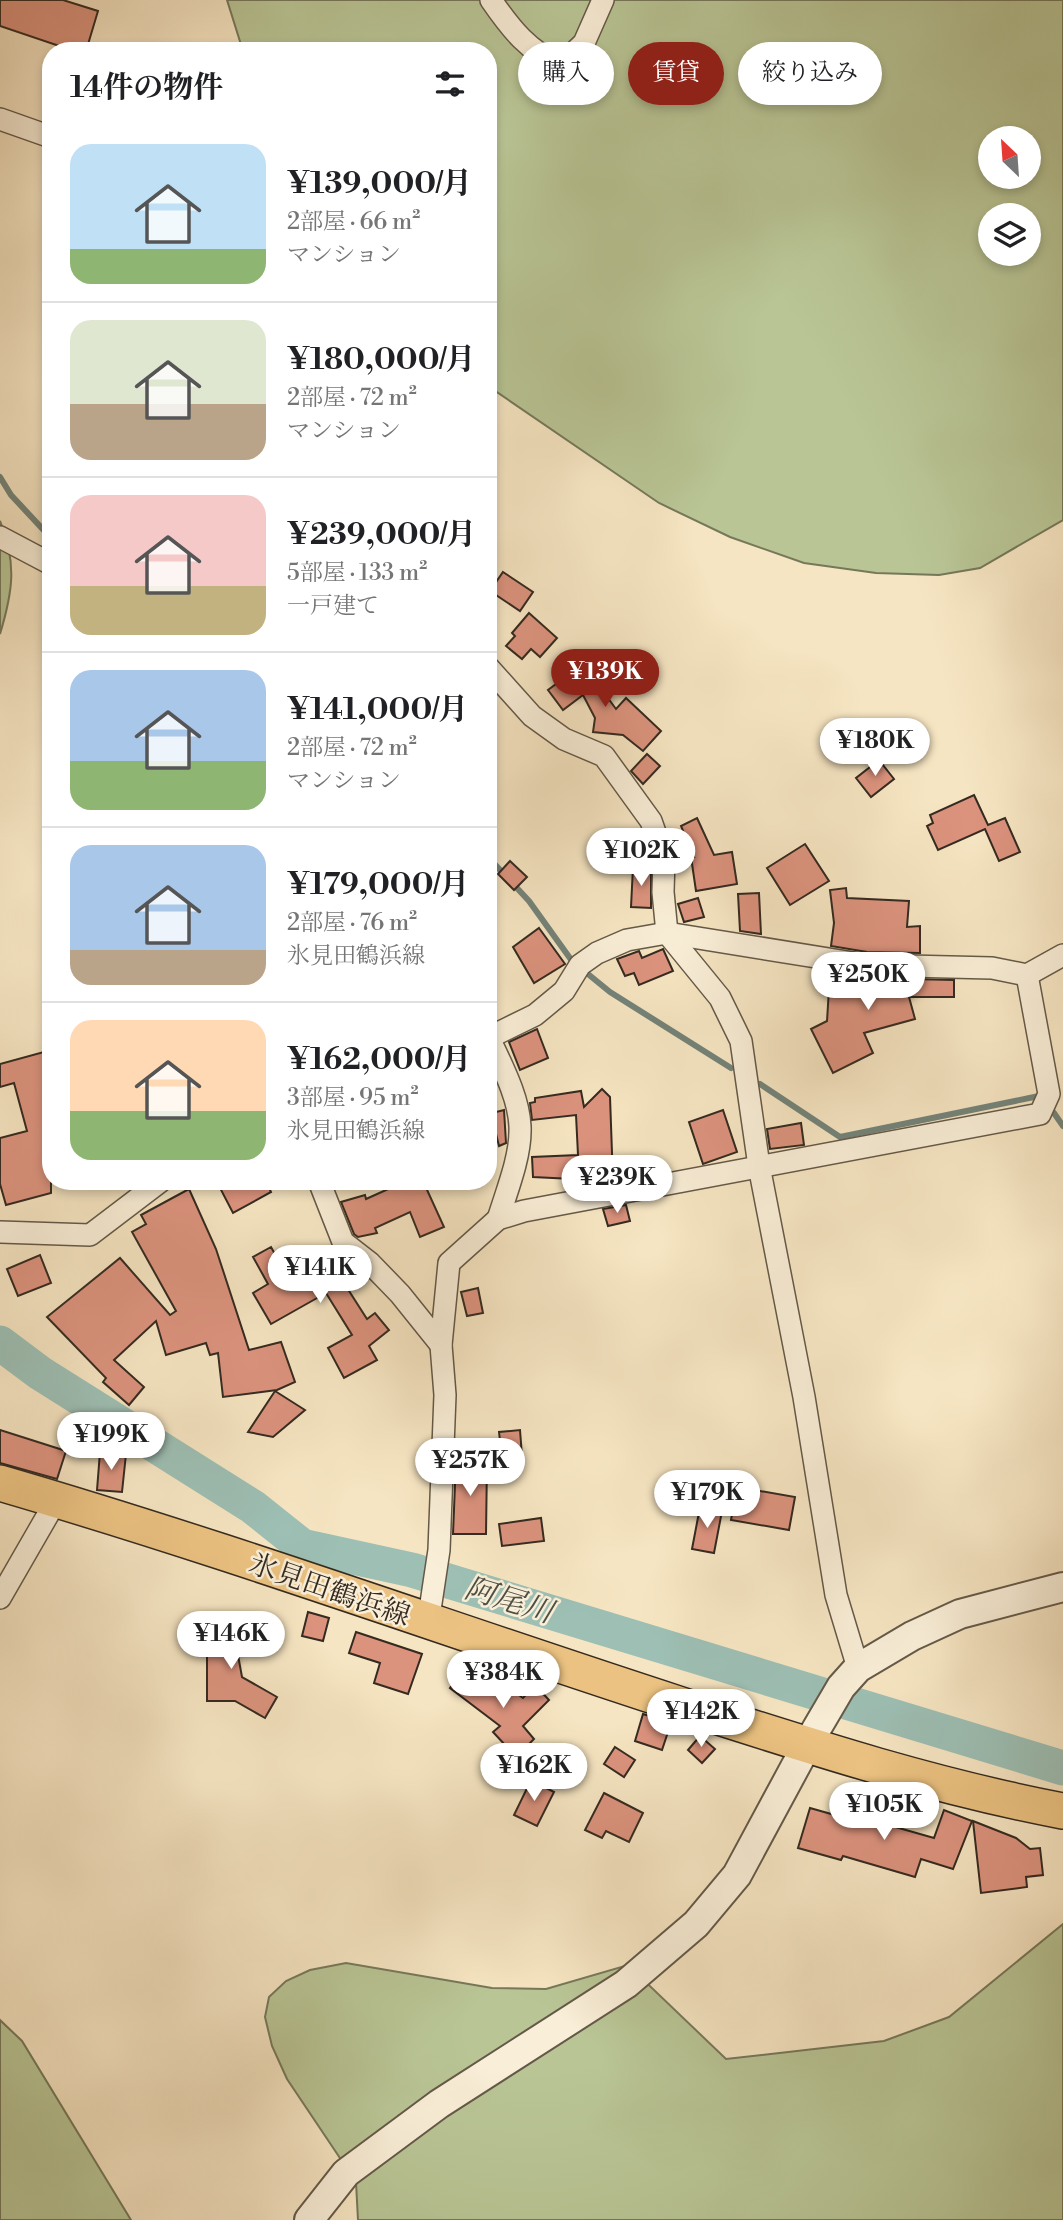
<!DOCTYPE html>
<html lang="ja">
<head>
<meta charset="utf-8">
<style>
	:root { --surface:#fff; --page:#f2f2f2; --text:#202124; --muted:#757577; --line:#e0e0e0; --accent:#8f2418 }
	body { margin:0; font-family:"Libre Bodoni","Noto Serif JP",serif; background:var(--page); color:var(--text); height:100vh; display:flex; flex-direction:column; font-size:26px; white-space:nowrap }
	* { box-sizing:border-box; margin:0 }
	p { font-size:23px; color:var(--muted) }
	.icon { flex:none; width:38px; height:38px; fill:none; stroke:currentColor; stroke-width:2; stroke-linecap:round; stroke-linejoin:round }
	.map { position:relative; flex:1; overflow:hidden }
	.sheet { position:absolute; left:42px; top:42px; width:455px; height:1148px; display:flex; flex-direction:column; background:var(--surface); border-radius:28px; box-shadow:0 4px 10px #0003 }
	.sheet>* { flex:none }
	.hud { position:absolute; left:518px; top:42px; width:439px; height:63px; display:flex; gap:14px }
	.needle { width:46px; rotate:335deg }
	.controls { position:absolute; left:978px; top:126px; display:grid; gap:14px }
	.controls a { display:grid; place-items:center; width:63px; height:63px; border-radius:50%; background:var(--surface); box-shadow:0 4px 10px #0003; font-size:35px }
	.price { position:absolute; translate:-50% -60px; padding:0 16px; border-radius:24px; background:#fff; color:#222; font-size:23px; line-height:46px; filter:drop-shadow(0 2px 4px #0008) }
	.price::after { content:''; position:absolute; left:50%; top:42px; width:21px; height:16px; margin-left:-10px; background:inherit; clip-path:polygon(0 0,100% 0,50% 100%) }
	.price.on { background:var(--accent); color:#fff }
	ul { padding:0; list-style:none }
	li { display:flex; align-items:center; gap:21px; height:175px; padding:0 28px }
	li+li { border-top:2px solid var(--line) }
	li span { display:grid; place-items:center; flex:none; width:196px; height:140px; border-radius:21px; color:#555 }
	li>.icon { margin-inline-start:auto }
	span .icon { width:84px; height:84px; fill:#fffc; stroke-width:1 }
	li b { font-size:30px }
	h2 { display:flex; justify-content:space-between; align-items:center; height:84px; padding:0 28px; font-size:30px }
	.tag { padding:0 24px; border-radius:32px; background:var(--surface); box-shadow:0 4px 10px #0003; font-size:24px; line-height:63px }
	.tag.on { background:var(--accent); color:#fff }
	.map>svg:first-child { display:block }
	.green { fill:#b9c595; stroke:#76785a; stroke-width:2; fill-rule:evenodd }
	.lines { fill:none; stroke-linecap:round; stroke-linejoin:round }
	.stream { stroke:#738379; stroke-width:6 }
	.river { stroke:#9dbfb4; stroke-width:35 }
	.building { fill:#dc937e; stroke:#342a20; stroke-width:2 }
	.minor-casing { stroke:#645948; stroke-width:24 }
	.tertiary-casing { stroke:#645948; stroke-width:32 }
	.primary-casing { stroke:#342a20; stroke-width:38 }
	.minor { stroke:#f9eed7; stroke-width:21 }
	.tertiary { stroke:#f9eed7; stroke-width:28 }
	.primary { stroke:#ebc281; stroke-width:35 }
	.labels { text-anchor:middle; stroke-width:5; stroke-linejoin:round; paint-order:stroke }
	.street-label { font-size:28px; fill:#342a20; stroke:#f9eed7 }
	.water-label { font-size:30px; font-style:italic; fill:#4e4f45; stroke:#f9eed7 }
</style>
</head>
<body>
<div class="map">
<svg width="1063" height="2220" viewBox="0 0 1063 2220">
	<rect width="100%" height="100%" fill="#f6e5c2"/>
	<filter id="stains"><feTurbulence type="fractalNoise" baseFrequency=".00286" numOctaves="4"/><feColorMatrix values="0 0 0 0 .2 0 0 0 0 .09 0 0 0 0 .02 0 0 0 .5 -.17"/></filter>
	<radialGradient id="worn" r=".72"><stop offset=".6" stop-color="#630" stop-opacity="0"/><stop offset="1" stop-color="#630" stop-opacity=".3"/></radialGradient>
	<g class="green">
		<path d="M227,0H1063V520L980,568L939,575L876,573L804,563L730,537L659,503L488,386V51H243ZM990,138H1029V177H990ZM990,215H1029V254H990Z"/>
		<path d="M0,521C17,563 13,591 0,634Z"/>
		<path d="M1063,1924V2220H358L356,2182L287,2079L272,2046L265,2017L269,1997L286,1981L310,1970L346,1963L492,1988L546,1989L628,1965L726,2059L884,2041L949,2017Z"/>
		<path d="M0,2020L22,2041L131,2220H0Z"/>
	</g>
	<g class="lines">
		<g class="stream">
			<path d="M0,477L11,495L51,538"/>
			<path d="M488,857L529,901L572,961L610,992L731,1068"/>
			<path d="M760,1084L840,1137L1039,1096"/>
			<path d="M1054,1113L1063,1126"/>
		</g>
		<path class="river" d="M0,1343L40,1373L253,1507L302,1546L412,1570L1063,1768"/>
	</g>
	<g class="building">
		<path d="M0,0H63L98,11L86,51H74L0,26Z"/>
		<path d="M503,572L533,592L520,611L490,591Z"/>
		<path d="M529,613L557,638L540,657L531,649L522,659L506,646L515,636L512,633Z"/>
		<path d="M583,664L616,709L626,698L661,731L643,751L623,735L593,732L595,718L583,695L563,710L548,690Z"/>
		<path d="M647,754L660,766L643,784L631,771Z"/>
		<path d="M879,760L894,779L871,797L856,778Z"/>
		<path d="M974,795L988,825L1005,818L1020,852L999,861L985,829L938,850L927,826L933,823L930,815Z"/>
		<path d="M697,818L714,855L732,852L737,884L696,891L691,857H694L681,826Z"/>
		<path d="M805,844L829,881L790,905L767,868Z"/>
		<path d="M510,861L527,877L514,890L498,874Z"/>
		<path d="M633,867L651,868V908L631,907Z"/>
		<path d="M846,888L847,898L909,901L907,927L920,926V953L867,952L831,946L834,923L830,890Z"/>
		<path d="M759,893L761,934L740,931L738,894Z"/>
		<path d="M698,898L704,917L684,922L678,904Z"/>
		<path d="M539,928L565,964L534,983L513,947Z"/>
		<path d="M663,949L673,971L639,985L634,973L625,976L617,959L639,951L642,958Z"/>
		<path d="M830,973L866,978L954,980V997H909L915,1019L864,1033L873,1053L833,1073L811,1029L827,1021Z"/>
		<path d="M537,1029L548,1058L520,1070L509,1042Z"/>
		<path d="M51,1050V1193L6,1205L0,1184V1138L27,1131L14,1083L0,1087V1064Z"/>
		<path d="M602,1089L610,1097L613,1181L533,1177L532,1157L578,1155L576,1115L532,1120L530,1103L535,1102V1098L581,1091L584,1107Z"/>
		<path d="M504,1110L506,1143L499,1146L494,1126H488V1114Z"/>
		<path d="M723,1110L737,1152L703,1164L689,1122Z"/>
		<path d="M801,1123L804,1145L770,1149L767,1129Z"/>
		<path d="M228,1181H266L271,1192L233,1213L219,1186Z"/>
		<path d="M406,1181H423L444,1227L420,1237L410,1212L375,1228L377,1233L358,1237L354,1234L341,1202L365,1195L366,1199Z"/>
		<path d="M189,1189L216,1249L249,1350L281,1342L295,1382L277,1390L223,1397L218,1353L210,1355L206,1343L166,1355L156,1321L114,1360L144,1387L129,1405L103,1382L106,1378L47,1317L120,1258L170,1315L176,1311L132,1232L146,1224L141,1215Z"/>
		<path d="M626,1205L630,1221L608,1226L603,1209Z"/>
		<path d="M271,1247L286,1274L294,1269L297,1274L333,1249L346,1261L335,1269L367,1319L375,1313L389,1330L369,1346L377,1360L344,1378L328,1348L352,1335L326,1293L271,1324L253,1293L268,1284L253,1257Z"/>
		<path d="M40,1255L51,1283L18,1296L7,1269Z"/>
		<path d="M478,1288L483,1313L467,1316L461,1292Z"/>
		<path d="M275,1391L305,1410L273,1437L248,1432Z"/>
		<path d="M0,1430L66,1451L57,1479L0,1463Z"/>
		<path d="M520,1430L522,1456L502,1458L499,1432Z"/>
		<path d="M100,1452L126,1454L122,1492L97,1490Z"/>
		<path d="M456,1460L487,1461L486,1534H453Z"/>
		<path d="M737,1487L795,1497L789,1530L731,1520Z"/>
		<path d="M700,1507L722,1511L714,1553L692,1549Z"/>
		<path d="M541,1518L544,1541L502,1546L499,1524Z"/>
		<path d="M308,1612L329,1618L323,1641L302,1636Z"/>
		<path d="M207,1613H225V1625H230V1641L236,1644L242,1677L277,1697L265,1718L235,1701H207Z"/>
		<path d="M356,1632L422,1654L408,1694L374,1683L380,1663L349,1653Z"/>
		<path d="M471,1660L523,1698L535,1685L549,1700L523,1726L534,1739L529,1744L545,1763L532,1774L493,1732L500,1726L450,1688Z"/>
		<path d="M643,1714L671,1723L662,1750L635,1741Z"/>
		<path d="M700,1736L715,1749L702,1763L688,1750Z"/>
		<path d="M615,1747L635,1760L624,1777L604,1764Z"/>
		<path d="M531,1780L554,1792L537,1826L514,1815Z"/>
		<path d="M604,1793L643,1813L629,1842L606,1831L602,1838L585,1830Z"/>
		<path d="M810,1808L870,1825L871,1820L934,1838L944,1810L972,1821L953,1869L921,1859L915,1877L843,1856L841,1860L798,1848Z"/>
		<path d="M973,1821L1016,1838L1030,1849L1040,1848L1043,1875L1026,1877L1027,1887L981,1893Z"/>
	</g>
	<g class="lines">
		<defs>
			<g id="minor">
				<path d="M491,0C511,29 529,52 561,65L584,43L603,0"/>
				<path d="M0,119L51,137"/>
				<path d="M0,537L51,564"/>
				<path d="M488,667L532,716L564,739L604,756L651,821L664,858L663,892L667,933L720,998L741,1041L759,1166L804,1397L836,1595L858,1668"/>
				<path d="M488,1036C530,1122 528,1130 498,1219"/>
				<path d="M488,1038L535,1015L564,991L580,965L597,953L627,940L667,933L866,965L992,968L1027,975L1063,955"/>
				<path d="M319,1181L343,1242L370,1263L400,1294L441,1345"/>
				<path d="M0,1232L90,1235L161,1181"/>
				<path d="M0,1598L57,1499"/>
				<path d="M428,1623L439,1550L445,1395L441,1345L449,1263L498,1219L524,1211L1040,1114L1049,1094L1027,975"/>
			</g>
			<path id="tertiary" d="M309,2220L346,2173L439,2104L626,1984L696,1924L737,1875L807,1745L841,1687L858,1668L912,1636L960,1614L1063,1587"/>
			<path id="primary" d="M0,1483C227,1549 450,1630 675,1703C803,1744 931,1786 1063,1811"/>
		</defs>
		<use href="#minor" class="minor-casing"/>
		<use href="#tertiary" class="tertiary-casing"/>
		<use href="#primary" class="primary-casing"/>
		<use href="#minor" class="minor"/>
		<use href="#tertiary" class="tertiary"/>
		<use href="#primary" class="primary"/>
	</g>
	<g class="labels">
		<g class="street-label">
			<text transform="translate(330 1589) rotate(19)" y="10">氷見田鶴浜線</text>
		</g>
		<g class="water-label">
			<text transform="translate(509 1600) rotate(17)" y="10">阿尾川</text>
		</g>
	</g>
	<rect width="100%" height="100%" filter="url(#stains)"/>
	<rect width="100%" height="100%" fill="url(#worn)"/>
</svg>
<div class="controls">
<a><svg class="needle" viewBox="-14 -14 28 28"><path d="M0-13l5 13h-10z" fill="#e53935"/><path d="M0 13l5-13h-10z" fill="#757577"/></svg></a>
<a><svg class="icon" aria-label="layers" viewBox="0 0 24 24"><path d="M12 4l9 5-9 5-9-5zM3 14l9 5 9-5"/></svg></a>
</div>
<b class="price on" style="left:605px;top:709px">¥139K</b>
<b class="price" style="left:875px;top:778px">¥180K</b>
<b class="price" style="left:641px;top:888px">¥102K</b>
<b class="price" style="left:868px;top:1012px">¥250K</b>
<b class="price" style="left:617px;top:1215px">¥239K</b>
<b class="price" style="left:320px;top:1305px">¥141K</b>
<b class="price" style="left:111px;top:1472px">¥199K</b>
<b class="price" style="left:470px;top:1498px">¥257K</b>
<b class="price" style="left:707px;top:1530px">¥179K</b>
<b class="price" style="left:231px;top:1671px">¥146K</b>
<b class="price" style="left:503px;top:1710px">¥384K</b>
<b class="price" style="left:701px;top:1749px">¥142K</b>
<b class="price" style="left:534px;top:1803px">¥162K</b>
<b class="price" style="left:884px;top:1842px">¥105K</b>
<div class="hud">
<a class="tag">購入</a>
<a class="tag on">賃貸</a>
<a class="tag">絞り込み</a>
</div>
<section class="sheet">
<h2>14件の物件<svg class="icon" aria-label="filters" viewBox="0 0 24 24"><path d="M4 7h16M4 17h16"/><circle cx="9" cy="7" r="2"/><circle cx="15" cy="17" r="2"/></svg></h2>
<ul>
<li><span style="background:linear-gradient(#bfe0f5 75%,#8fb573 0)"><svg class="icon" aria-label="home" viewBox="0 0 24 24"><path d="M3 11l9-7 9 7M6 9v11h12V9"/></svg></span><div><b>¥139,000/月</b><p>2部屋 · 66 m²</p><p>マンション</p></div></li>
<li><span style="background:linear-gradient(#dfe7d0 60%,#b9a48a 0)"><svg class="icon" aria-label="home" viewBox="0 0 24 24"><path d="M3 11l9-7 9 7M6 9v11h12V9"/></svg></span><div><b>¥180,000/月</b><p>2部屋 · 72 m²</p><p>マンション</p></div></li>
<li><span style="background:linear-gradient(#f6c9c9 65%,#c2b280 0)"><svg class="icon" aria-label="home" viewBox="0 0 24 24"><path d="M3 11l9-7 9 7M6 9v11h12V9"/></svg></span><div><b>¥239,000/月</b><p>5部屋 · 133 m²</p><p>一戸建て</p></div></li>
<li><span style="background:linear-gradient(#a9c7e8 65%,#8fb573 0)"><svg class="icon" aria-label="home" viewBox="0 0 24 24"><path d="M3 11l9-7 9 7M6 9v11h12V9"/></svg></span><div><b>¥141,000/月</b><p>2部屋 · 72 m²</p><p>マンション</p></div></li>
<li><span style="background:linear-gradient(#a9c7e8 75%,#b9a48a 0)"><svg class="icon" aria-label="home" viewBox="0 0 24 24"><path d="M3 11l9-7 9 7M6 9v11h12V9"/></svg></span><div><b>¥179,000/月</b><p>2部屋 · 76 m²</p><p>氷見田鶴浜線</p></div></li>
<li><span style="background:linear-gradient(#ffd9b3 65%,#8fb573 0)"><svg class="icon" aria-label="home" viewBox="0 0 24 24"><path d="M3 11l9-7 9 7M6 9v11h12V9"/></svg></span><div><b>¥162,000/月</b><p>3部屋 · 95 m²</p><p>氷見田鶴浜線</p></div></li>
</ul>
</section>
</div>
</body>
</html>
